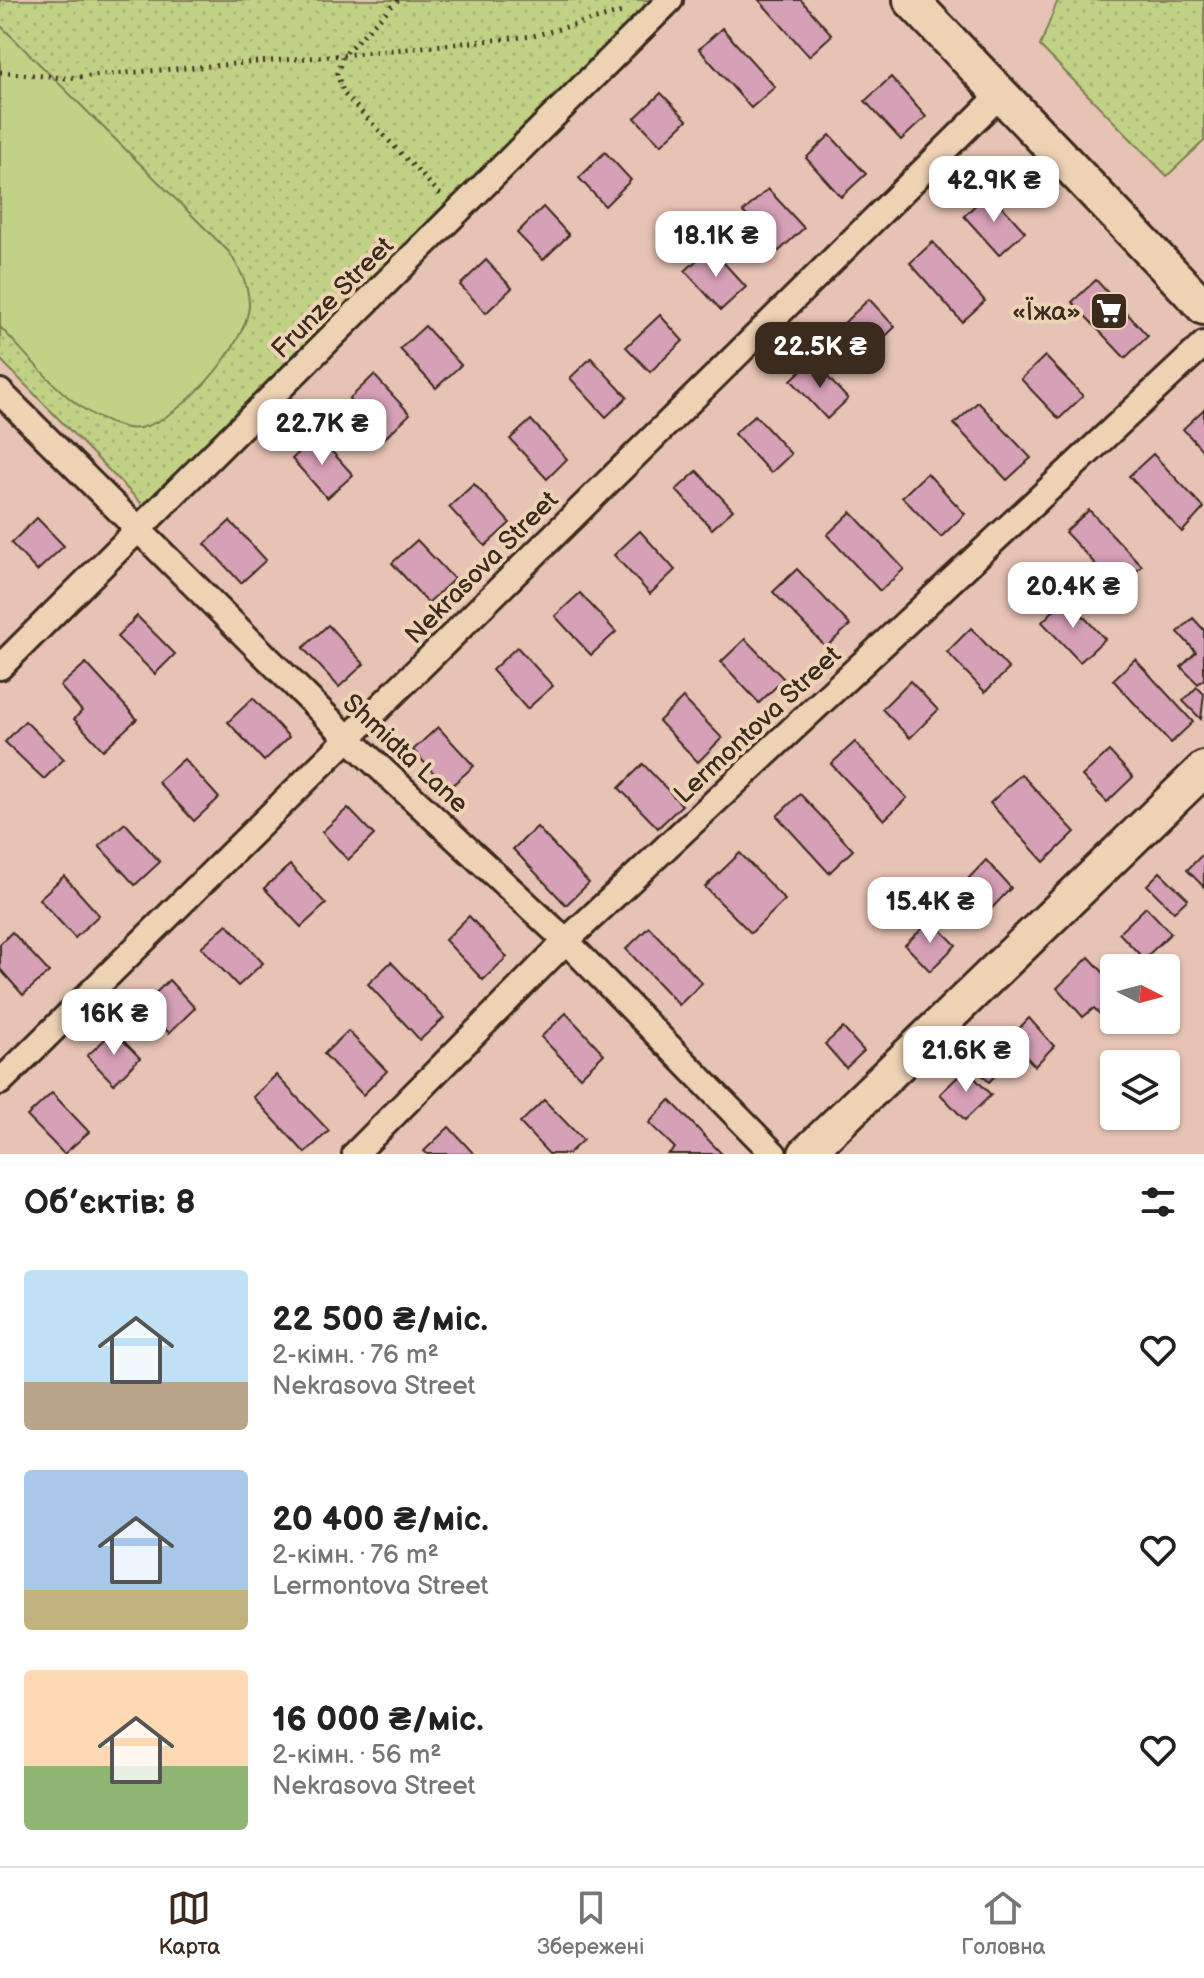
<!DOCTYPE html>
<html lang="uk">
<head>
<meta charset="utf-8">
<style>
	:root { --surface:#fff; --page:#f6f6f6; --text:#222; --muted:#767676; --line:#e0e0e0; --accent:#3b2a1e }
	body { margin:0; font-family:"Balsamiq Sans",sans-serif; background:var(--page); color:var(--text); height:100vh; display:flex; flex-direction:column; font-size:30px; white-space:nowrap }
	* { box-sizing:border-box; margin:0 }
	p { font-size:26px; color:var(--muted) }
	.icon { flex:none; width:44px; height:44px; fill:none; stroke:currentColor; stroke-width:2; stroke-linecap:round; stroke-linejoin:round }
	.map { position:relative; height:1154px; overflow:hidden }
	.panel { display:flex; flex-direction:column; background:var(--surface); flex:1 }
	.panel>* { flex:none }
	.needle { width:52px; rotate:96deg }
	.fabs { position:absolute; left:1100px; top:954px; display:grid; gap:16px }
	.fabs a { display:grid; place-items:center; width:80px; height:80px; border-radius:8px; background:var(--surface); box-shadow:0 2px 6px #0004; font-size:40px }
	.price { position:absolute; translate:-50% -68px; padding:0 18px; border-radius:16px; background:#fff; color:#222; font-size:26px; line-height:52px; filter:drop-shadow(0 2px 4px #0008) }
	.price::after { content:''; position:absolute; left:50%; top:48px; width:24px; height:18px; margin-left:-12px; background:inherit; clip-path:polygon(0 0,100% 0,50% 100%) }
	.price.active { background:var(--accent); color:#fff }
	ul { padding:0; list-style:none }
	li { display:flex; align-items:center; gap:24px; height:200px; padding:0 24px }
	li span { display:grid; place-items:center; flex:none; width:224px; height:160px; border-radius:8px; color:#555 }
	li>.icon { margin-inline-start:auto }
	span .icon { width:96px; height:96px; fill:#fffc; stroke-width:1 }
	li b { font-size:34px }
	h2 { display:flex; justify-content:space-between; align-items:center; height:96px; padding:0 24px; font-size:34px }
	.menu { display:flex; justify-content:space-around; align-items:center; height:112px; border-top:2px solid var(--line); background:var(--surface); font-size:22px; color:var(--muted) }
	.menu a { display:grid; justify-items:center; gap:4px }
	.menu .active { color:var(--accent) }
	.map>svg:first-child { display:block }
	.grass { fill:url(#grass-dots); stroke:#7e7e52; stroke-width:2 }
	.pitch { fill:#c1d287; stroke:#7e7e52; stroke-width:2 }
	.building { fill:#d6a0b7; stroke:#3b2a1e; stroke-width:2 }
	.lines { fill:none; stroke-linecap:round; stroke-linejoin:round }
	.street-casing { stroke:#3b2a1e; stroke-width:30 }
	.secondary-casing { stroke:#3b2a1e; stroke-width:40 }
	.path { stroke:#3b2a1e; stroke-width:5; stroke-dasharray:2 6; stroke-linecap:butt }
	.street { stroke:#eed2b4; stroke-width:24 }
	.secondary { stroke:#eed2b4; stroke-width:34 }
	.labels { text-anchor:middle; stroke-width:8; stroke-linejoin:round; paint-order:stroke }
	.street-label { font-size:26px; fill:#3b2a1e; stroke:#eed2b4 }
	.poi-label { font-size:26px; fill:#3b2a1e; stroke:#eed2b4; text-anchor:end }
</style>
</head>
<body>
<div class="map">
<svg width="1204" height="1154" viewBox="0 0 1204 1154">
	<defs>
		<pattern id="grass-dots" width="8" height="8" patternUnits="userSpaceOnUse" patternTransform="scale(2)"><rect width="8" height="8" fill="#c1d287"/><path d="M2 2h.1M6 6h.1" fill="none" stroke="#a7b474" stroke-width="1.8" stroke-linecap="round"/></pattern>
	</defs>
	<rect width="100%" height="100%" fill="#e7c3b5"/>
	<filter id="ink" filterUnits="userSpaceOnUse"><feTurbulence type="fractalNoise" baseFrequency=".0125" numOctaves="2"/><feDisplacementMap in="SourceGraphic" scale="16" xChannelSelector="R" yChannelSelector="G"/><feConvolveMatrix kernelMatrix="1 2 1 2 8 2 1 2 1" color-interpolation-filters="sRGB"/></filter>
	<g filter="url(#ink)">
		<g class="grass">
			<path d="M0,0H660L145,507L0,359Z"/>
			<path d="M1058,0H1204V141L1167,176L1040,46Z"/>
		</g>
		<path class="pitch" d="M0,25L229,252C239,268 248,283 249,303C250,343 171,435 128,428C75,419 36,363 0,327Z"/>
		<g class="building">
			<path d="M759,0H801L832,35L809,56Z"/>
			<path d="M722,28L775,87L751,108L699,49Z"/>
			<path d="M891,77L926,117L901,140L865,101Z"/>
			<path d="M661,93L687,120L661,145L635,118Z"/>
			<path d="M830,135L866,174L841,197L806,158Z"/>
			<path d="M605,152L631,180L605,206L579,178Z"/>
			<path d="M768,189L804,228L779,251L743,212Z"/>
			<path d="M989,192L1025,232L999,255L964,216Z"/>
			<path d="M543,207L569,235L543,260L517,233Z"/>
			<path d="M933,242L985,301L962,322L910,263Z"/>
			<path d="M710,248L746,287L721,310L685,271Z"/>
			<path d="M486,260L512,288L486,313L460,285Z"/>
			<path d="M1096,280L1148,336L1125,358L1072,302Z"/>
			<path d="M869,299L895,327L869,352L843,324Z"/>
			<path d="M660,315L683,341L650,372L626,347Z"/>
			<path d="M425,326L461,365L436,388L400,349Z"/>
			<path d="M1045,356L1083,396L1059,419L1021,379Z"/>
			<path d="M591,358L627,397L606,417L570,378Z"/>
			<path d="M812,360L848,399L827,419L791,380Z"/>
			<path d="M374,375L410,414L385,438L349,399Z"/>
			<path d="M978,402L1031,458L1007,480L954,424Z"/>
			<path d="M1204,409V452L1183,429Z"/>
			<path d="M755,415L791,454L771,473L734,434Z"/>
			<path d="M531,420L567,459L547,479L510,439Z"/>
			<path d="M317,435L353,475L327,498L292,459Z"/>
			<path d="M1153,454L1204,508L1182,532L1129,476Z"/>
			<path d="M697,471L733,510L712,529L676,490Z"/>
			<path d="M927,473L965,514L941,537L902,497Z"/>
			<path d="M474,484L510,523L485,546L449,507Z"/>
			<path d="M1089,510L1142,566L1118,588L1065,532Z"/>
			<path d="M851,512L904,569L880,591L827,535Z"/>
			<path d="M37,518L64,546L37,571L11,543Z"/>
			<path d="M230,521L266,560L241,583L205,544Z"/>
			<path d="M640,531L675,570L650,594L614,555Z"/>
			<path d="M417,540L454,579L428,603L392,563Z"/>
			<path d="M797,569L850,625L826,647L773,592Z"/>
			<path d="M580,593L616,632L591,655L555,616Z"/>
			<path d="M1066,598L1105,639L1080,662L1042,622Z"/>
			<path d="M137,616L175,654L155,674L117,637Z"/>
			<path d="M1193,618L1204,630V679L1198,684L1181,667L1196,652L1178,632Z"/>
			<path d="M328,625L364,664L339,687L303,648Z"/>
			<path d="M971,628L1009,669L985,692L947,652Z"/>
			<path d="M745,639L784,679L759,703L721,662Z"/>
			<path d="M517,647L553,686L527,709L492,670Z"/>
			<path d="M1135,659L1193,722L1171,743L1113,680Z"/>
			<path d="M86,663L137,719L103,750L74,719L82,711L60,686Z"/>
			<path d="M910,681L938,710L910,738L882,709Z"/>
			<path d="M1197,687L1204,694L1201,719L1183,701Z"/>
			<path d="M253,698L289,737L264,761L228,722Z"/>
			<path d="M683,698L722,738L698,762L659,721Z"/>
			<path d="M25,721L64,759L44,779L5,742Z"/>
			<path d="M438,727L474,766L448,789L413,750Z"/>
			<path d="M855,742L907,798L884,820L831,764Z"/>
			<path d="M1109,751L1133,777L1107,802L1082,776Z"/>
			<path d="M184,759L219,798L194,821L158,782Z"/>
			<path d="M643,764L682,805L658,828L619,788Z"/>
			<path d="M1021,774L1075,832L1044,862L990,803Z"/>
			<path d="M800,794L853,850L829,873L777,816Z"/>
			<path d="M348,808L374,835L348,860L322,832Z"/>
			<path d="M125,823L160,862L135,885L99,846Z"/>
			<path d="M537,827L589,883L566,905L513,849Z"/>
			<path d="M740,853L785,900L751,933L705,887Z"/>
			<path d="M1204,853V887L1187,870Z"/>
			<path d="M986,860L1011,888L992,908L966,881Z"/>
			<path d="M290,865L326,904L301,927L264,888Z"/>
			<path d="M1160,872L1188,899L1174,912L1147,885Z"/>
			<path d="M64,876L99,915L75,938L39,899Z"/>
			<path d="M1146,907L1171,933L1144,959L1119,933Z"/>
			<path d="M469,916L507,957L483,980L445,940Z"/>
			<path d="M931,920L956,945L930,971L905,945Z"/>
			<path d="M227,924L263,963L238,986L201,947Z"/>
			<path d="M649,927L702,983L679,1005L626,949Z"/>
			<path d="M12,932L49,972L23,995L0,969V944Z"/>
			<path d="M1089,957L1114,984V1020H1121L1113,1028L1094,1008L1083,1017L1057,988Z"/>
			<path d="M391,962L444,1018L420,1040L368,984Z"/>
			<path d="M169,980L195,1008L169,1033L143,1005Z"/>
			<path d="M566,1013L604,1054L580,1077L541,1037Z"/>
			<path d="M1029,1018L1054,1046L1035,1066L1009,1039Z"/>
			<path d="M843,1028L864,1051L846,1068L825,1044Z"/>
			<path d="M114,1031L140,1058L114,1084L87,1056Z"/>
			<path d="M348,1031L387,1071L363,1095L324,1054Z"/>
			<path d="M982,1035L1008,1062L989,1082L963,1056Z"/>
			<path d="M966,1069L991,1095L965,1120L940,1094Z"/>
			<path d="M276,1075L329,1131L305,1153L253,1097Z"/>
			<path d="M52,1093L89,1132L64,1154L27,1116Z"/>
			<path d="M544,1100L583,1140L568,1154H549L520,1123Z"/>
			<path d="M670,1100L722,1154H668L675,1148L649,1123Z"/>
			<path d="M449,1127L474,1154H427L424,1151Z"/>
		</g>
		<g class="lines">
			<defs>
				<g id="street">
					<path d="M0,392L347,737L566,941L774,1154"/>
					<path d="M0,667L670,0"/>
					<path d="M0,1082L1002,93"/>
					<path d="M355,1154L566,941L1204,344"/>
				</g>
				<g id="secondary">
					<path d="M911,0L1204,307"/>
					<path d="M806,1154L1204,769"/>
				</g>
			</defs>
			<use href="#street" class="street-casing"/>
			<use href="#secondary" class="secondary-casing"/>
			<g class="path">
				<path d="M398,0L343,55L337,74L344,94L441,195"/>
				<path d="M0,72L65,78L343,55L533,36L622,12"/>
			</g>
			<use href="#street" class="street"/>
			<use href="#secondary" class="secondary"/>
		</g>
	</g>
	<defs>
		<symbol id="supermarket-square" viewBox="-11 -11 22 22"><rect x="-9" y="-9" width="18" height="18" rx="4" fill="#3b2a1e" stroke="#eed2b4"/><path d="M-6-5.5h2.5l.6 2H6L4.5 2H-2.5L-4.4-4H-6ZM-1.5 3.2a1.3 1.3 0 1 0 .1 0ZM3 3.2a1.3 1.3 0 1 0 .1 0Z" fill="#fff"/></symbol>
	</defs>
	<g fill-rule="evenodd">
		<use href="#supermarket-square" x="1087" y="289" width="44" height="44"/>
	</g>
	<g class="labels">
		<g class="street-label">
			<text transform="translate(332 297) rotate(-45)" y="9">Frunze Street</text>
			<text transform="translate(481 567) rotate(-45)" y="9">Nekrasova Street</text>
			<text transform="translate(757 724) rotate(-43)" y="9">Lermontova Street</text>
			<text transform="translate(406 753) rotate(43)" y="9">Shmidta Lane</text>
		</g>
		<g class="poi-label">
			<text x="1081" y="320">«Їжа»</text>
		</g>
	</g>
</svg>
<div class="fabs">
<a><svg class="needle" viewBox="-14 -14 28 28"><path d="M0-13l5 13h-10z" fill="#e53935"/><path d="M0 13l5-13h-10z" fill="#767676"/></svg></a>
<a><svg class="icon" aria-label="layers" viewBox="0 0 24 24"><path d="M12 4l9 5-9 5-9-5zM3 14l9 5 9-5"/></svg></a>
</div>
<b class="price" style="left:994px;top:224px">42.9K ₴</b>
<b class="price" style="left:716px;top:279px">18.1K ₴</b>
<b class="price active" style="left:820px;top:390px">22.5K ₴</b>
<b class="price" style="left:322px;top:467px">22.7K ₴</b>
<b class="price" style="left:1073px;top:630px">20.4K ₴</b>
<b class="price" style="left:930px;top:945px">15.4K ₴</b>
<b class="price" style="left:114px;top:1057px">16K ₴</b>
<b class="price" style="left:966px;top:1094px">21.6K ₴</b>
</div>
<section class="panel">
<h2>Об’єктів: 8<svg class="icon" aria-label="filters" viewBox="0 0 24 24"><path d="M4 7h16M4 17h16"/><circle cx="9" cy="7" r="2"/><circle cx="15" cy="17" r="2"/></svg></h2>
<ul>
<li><span style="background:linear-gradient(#bfe0f5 70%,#b9a48a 0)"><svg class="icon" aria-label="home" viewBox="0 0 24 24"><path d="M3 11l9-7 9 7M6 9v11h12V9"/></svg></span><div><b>22 500 ₴/міс.</b><p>2-кімн. · 76 m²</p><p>Nekrasova Street</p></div><svg class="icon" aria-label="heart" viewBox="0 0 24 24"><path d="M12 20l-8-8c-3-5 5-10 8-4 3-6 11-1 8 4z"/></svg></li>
<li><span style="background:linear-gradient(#a9c7e8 75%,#c2b280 0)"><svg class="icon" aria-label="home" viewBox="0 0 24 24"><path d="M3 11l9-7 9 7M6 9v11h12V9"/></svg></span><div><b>20 400 ₴/міс.</b><p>2-кімн. · 76 m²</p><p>Lermontova Street</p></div><svg class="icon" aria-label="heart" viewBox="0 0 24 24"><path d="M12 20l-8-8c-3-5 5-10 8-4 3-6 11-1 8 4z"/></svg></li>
<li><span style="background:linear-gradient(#ffd9b3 60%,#8fb573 0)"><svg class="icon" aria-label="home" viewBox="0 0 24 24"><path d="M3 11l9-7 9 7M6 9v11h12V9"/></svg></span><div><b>16 000 ₴/міс.</b><p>2-кімн. · 56 m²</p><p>Nekrasova Street</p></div><svg class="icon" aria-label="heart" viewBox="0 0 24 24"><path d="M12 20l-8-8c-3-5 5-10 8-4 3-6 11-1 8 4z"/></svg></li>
</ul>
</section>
<nav class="menu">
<a class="active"><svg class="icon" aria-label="map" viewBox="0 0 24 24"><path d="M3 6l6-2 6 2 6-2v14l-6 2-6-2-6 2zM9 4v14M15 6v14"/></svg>Карта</a>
<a><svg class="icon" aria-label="saved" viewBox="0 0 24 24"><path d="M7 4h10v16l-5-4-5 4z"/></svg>Збережені</a>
<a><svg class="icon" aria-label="home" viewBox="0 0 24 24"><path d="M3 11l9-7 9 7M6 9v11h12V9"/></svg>Головна</a>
</nav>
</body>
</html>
